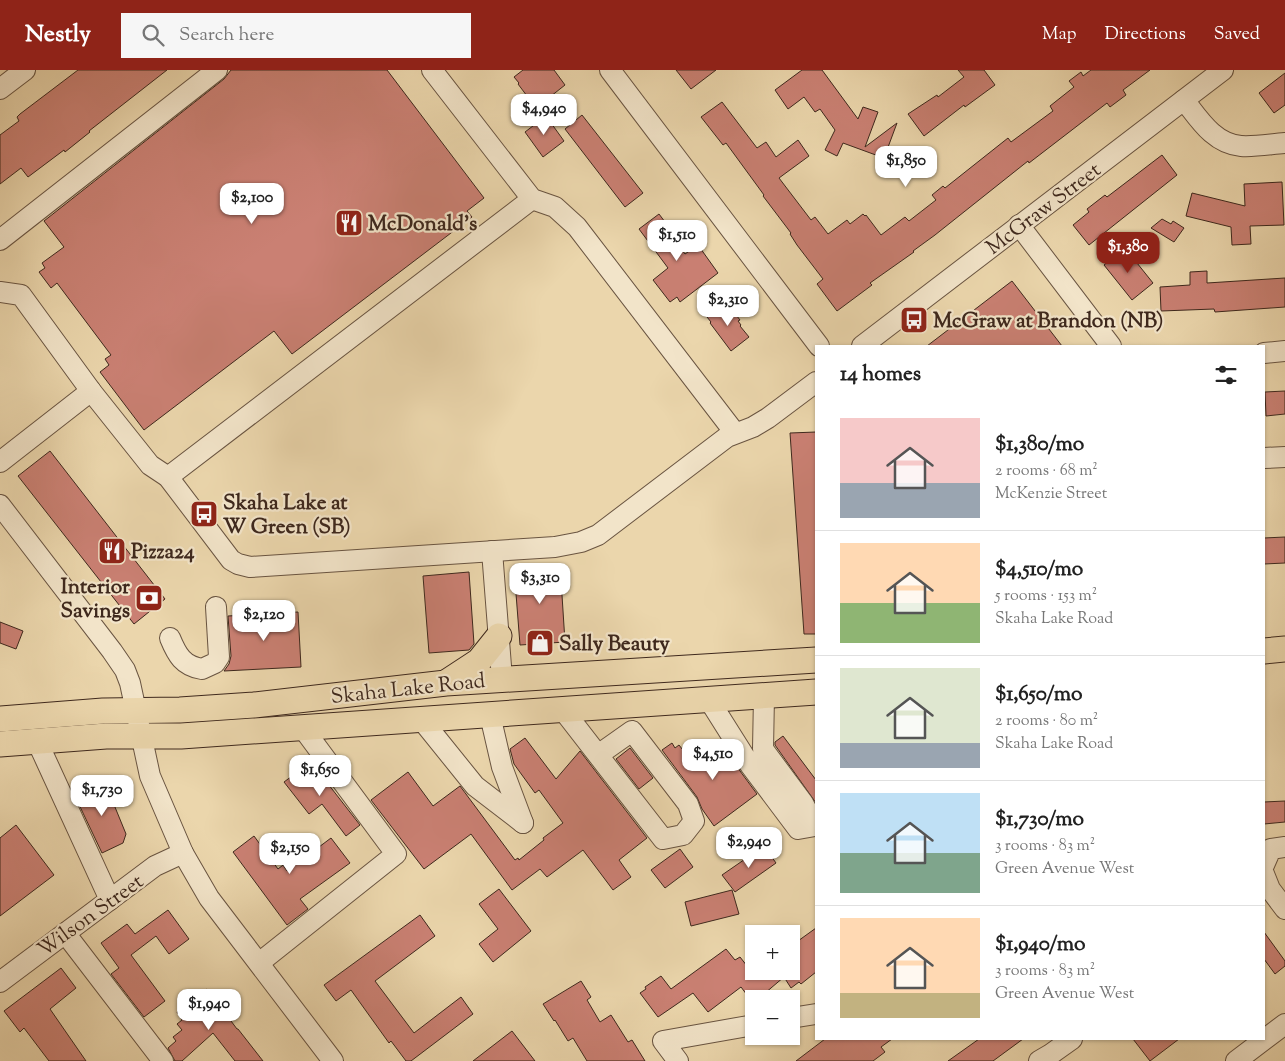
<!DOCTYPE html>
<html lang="en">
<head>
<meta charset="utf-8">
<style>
	:root { --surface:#fff; --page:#f6f6f6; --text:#222; --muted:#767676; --line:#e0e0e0; --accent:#8f2418 }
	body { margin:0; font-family:"Sorts Mill Goudy",serif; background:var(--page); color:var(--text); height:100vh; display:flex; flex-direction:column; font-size:19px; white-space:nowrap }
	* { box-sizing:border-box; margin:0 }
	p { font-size:16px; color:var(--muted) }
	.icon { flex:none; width:28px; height:28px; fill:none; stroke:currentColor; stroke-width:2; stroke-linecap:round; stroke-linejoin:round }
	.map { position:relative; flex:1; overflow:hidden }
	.sheet { position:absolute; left:815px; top:275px; width:450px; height:695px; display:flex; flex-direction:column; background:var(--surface); border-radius:0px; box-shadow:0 1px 4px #0004 }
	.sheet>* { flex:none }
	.buttons { position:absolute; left:745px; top:855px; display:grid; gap:10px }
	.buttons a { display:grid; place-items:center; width:55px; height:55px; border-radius:0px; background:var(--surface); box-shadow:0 1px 4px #0004; font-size:25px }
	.price { position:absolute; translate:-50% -42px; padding:0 11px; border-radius:10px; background:#fff; color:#222; font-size:16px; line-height:32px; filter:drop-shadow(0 1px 2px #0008) }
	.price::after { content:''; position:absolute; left:50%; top:30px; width:15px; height:11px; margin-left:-8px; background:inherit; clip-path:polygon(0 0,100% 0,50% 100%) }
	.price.selected { background:var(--accent); color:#fff }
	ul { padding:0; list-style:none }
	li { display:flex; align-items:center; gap:15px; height:125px; padding:0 25px }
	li+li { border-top:1px solid var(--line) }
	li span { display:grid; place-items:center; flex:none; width:140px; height:100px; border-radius:0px; color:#555 }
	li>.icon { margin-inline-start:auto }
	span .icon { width:60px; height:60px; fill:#fffc; stroke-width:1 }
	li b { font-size:21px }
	h2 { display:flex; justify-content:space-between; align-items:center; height:60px; padding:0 25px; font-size:21px }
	header { display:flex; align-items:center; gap:30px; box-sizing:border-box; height:70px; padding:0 25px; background:var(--accent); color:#fff }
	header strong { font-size:24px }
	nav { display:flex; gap:28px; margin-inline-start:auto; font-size:18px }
	.search { width:350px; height:45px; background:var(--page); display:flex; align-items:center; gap:12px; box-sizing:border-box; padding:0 18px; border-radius:0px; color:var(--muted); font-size:19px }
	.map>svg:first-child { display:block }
	.building { fill:#ca8073; stroke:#3e281d }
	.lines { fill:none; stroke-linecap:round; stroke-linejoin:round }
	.minor-casing { stroke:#695441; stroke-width:22 }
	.major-casing { stroke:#3e281d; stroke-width:27 }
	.minor { stroke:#f2e4c9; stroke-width:20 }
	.major { stroke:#ebd6ac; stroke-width:25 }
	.labels { text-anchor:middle; stroke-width:4.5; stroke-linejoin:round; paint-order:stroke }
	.street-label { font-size:21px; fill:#3e281d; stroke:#f2e4c9 }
	.poi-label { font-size:21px; font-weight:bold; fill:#3e281d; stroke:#f2e4c9; text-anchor:start }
</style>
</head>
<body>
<header>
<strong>Nestly</strong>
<div class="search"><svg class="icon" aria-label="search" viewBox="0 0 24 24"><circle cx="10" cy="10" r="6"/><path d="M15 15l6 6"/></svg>Search here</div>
<nav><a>Map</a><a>Directions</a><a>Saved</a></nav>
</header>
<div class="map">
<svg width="1285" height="991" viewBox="0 0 1285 991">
	<rect width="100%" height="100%" fill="#ebd6ac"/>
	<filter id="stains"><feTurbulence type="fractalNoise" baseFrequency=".004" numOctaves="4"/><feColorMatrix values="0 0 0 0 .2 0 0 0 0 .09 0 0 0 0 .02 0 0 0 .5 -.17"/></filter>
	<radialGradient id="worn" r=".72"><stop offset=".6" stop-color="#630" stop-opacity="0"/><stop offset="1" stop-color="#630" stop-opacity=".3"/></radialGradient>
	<g class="building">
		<path d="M78,0H167L89,61L90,62L65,82L64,80L28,107L21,98L0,114V65L19,51L17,47L20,44Z"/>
		<path d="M231,0H387L484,128L467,141L472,147L292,284L274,261L144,360L100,302L109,295L105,289L111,285L57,213L51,218L39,202L45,198L42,193L64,177L44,151L224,9Z"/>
		<path d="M523,0H554L565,15L536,38L518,14L519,13L514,7Z"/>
		<path d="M676,0H716L691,19Z"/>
		<path d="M802,0H822L858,49L863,37L878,42L865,77L897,53L884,88L843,73L837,86L825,80L835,60L820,39L815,42L804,27L788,39L775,20Z"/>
		<path d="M958,0H984L995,15L965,37L964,35L924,66L908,44L937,25L938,27L964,7Z"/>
		<path d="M1091,0H1150L1123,20L1126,25L1110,37L1107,33L1029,93L1028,91L935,165L913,181L914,182L870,213L872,215L837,241L817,214L823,209L797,175L790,164L791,163L763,126L764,125L726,73L723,75L701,47L722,32L757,78L766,72L776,87L798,70L809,86L779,108L811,150L815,147L828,164L847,150L850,154L863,144L865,146L866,145L881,165L905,147L909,151L936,130L932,125L943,116L945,118L1008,68L1011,72L1053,41L1050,36L1074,17L1069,11L1081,2L1083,6Z"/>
		<path d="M1285,3V35L1274,43L1259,23Z"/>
		<path d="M582,45L643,123L625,137L565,59Z"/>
		<path d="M546,46L564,71L543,87L525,62Z"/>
		<path d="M1162,85L1177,105L1089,175L1073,155L1089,142L1087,139L1105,125L1107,127Z"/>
		<path d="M1282,112L1284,155L1250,156L1251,174L1232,175L1231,157L1186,146L1192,123L1245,136L1244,114Z"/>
		<path d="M659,144L671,160L669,162L685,184L698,175L718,203L680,232L677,227L670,232L653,210L668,198L639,159Z"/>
		<path d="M1162,149L1171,154L1173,151L1184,158L1174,172L1151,158Z"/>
		<path d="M1125,178L1153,213L1132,230L1104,195Z"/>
		<path d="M1207,201V213L1285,208V237L1215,242L1214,239L1161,241L1160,217L1190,215V202Z"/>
		<path d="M1012,211L1062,276H927Z"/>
		<path d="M723,234L727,239L730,237L740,250L738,251L741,255L740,256L749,267L731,281L710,253L711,252L707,247Z"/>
		<path d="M1285,321V344L1266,346L1265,322Z"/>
		<path d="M816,362V564H804L790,363Z"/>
		<path d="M50,381L165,529L134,554L18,406Z"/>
		<path d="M1285,467V493L1264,494V468Z"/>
		<path d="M560,494L565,572L520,575L514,498Z"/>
		<path d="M469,502L474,574L469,580L429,583L423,506Z"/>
		<path d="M298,542L301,597L224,601L229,594L231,586L228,546Z"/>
		<path d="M0,552L23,561L16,579L0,573Z"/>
		<path d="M783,666L816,710V733L775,675V672Z"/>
		<path d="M525,668L556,709L580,681L647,768L619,790L631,807L613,820L583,780L547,807L540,799L512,820L471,764L424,799L371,730L408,702L433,736L460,716L515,790L518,788L519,790L544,770L543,768L563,753L539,720L535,723L514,694L510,679Z"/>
		<path d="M721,671L740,701L757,724L714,756L702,739L697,727L662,680L672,673L675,678L679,675L693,693Z"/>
		<path d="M630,678L653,708L639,719L616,689Z"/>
		<path d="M311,692L360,755L346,766L322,734L309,744L284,712Z"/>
		<path d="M96,715L104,717L108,720L126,764L123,773L102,783L74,724Z"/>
		<path d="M1285,731V752L1264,754V732Z"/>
		<path d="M16,755L54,805L0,846V768Z"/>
		<path d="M254,766L278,799L283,795L287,801L331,768L350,793L300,829L308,839L287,855L233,782Z"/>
		<path d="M764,776L776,793L735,822L722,805Z"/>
		<path d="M680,779L693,797L665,818L651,800Z"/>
		<path d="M499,819L531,861L493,892L479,874L498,859L479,834Z"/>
		<path d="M732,820L739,844L691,856L685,832Z"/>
		<path d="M168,840L189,869L169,884L156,866L131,885L165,931L144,947L111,904L119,898L101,873L127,854L135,864Z"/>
		<path d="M420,845L435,866L375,911L414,963L461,927L473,944L411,991H406L391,971L389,973L351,920L336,931L324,915Z"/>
		<path d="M816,858V902L801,914L799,912L791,918L784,907L758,929H754L753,933L741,917L708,942L693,923L658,947L640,923L646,919L645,917L661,906L671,919L726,879L735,890L740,887L751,901H791V876Z"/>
		<path d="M1264,862L1285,891V896L1275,904L1264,889Z"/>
		<path d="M61,898L76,918L50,939L86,991H49L24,958L20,962L4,941Z"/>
		<path d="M581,911L591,927L587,930L600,952L611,945L628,972L632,970L645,991H587L573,968L568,971L555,950L554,951L543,934Z"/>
		<path d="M207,919L237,959H238L263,991H235L213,963L182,991H175L168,978L176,971L173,967L182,960L177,954L182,950L177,942Z"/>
		<path d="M512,961L535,991H473Z"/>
		<path d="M825,969H892L881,977L885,982L873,991H796Z"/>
		<path d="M979,969H1023L993,991H948Z"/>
		<path d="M1133,969H1179L1150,991Z"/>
	</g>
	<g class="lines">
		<defs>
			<g id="minor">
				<path d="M432,0L532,129L555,137L577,157L735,363"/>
				<path d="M610,0L819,276"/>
				<path d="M0,19L25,0"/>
				<path d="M1184,30C1199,49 1214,74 1241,76C1255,77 1271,74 1285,73"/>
				<path d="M1019,155L1111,276"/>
				<path d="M0,170L217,0"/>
				<path d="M0,222L21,225L91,321L150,395L168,407L231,490L238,494L250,497L555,477L581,472L598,465L727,367L753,357L768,348L816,312"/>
				<path d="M862,276L1223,0"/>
				<path d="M1264,283L1285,281"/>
				<path d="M1264,388L1285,387"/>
				<path d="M0,392L91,321"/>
				<path d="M168,407L532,129"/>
				<path d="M0,435L112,581L125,600L130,613L150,706L183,783L209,828L333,991"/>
				<path d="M492,481L502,609"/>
				<path d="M170,568C177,585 183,596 202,599L215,593L219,587L216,537"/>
				<path d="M709,630L750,695L798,759L815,756L803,733L763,679L764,626"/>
				<path d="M563,640L663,769L683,765L694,751L688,734L632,661L598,685"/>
				<path d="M490,645L502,697L523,753"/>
				<path d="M421,649L475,716L523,753"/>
				<path d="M37,671L110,830"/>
				<path d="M1264,795L1271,779L1285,777"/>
				<path d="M1264,804L1270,819L1285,839"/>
				<path d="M65,863L163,991"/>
				<path d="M259,893L396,784L302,657"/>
				<path d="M0,912L155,796L183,783"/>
				<path d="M791,948L816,944"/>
				<path d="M678,991L663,971L754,955"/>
				<path d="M1039,991L1051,984L1072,969"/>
				<path d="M1236,991L1285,954"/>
			</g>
			<g id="major">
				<path d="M1264,581L1285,579"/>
				<path d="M447,612L479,591L499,566"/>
				<path d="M0,649L103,641L180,640L254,635L446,613L816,590"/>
				<path d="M0,674L106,666H181L816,622"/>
			</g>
		</defs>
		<use href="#minor" class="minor-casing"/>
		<use href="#major" class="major-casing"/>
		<use href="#minor" class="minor"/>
		<use href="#major" class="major"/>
	</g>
	<defs>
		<symbol id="restaurant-square" viewBox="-11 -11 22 22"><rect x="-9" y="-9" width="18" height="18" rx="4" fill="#8f2418" stroke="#f2e4c9"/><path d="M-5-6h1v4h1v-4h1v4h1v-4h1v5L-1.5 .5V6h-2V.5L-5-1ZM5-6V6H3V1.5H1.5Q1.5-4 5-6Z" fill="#fff"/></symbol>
		<symbol id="bus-square" viewBox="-11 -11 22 22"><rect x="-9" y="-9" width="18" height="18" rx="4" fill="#8f2418" stroke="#f2e4c9"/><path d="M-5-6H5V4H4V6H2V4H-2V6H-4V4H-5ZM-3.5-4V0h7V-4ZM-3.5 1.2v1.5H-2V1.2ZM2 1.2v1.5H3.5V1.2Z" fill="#fff"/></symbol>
		<symbol id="bank-square" viewBox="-11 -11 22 22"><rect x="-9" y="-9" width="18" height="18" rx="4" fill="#8f2418" stroke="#f2e4c9"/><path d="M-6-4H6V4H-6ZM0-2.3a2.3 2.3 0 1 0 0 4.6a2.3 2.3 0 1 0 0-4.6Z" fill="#fff"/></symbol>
		<symbol id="shop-square" viewBox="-11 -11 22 22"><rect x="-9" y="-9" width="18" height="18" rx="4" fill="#8f2418" stroke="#f2e4c9"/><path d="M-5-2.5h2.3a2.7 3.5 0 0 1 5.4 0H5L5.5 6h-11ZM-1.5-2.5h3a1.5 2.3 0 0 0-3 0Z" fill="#fff"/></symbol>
	</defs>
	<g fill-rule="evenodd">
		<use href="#restaurant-square" x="333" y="137" width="32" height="32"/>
		<use href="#bus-square" x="898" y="234" width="32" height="32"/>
		<use href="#bus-square" x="188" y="428" width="32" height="32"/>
		<use href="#restaurant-square" x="96" y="465" width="32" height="32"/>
		<use href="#bank-square" x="133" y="512" width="32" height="32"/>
		<use href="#shop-square" x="524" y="557" width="32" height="32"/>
	</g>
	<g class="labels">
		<g class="street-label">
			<text transform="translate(1043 138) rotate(-37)" y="7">McGraw Street</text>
			<text transform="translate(408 618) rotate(-6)" y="7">Skaha Lake Road</text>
			<text transform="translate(90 845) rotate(-36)" y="7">Wilson Street</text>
		</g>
		<g class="poi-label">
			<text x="368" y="160">McDonald's</text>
			<text x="933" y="257">McGraw at Brandon (NB)</text>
			<text x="223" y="439">Skaha Lake at<tspan x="223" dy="24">W Green (SB)</tspan></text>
			<text x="131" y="488">Pizza24</text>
			<text x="130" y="523" text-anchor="end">Interior<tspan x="130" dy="24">Savings</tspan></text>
			<text x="559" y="580">Sally Beauty</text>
		</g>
	</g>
	<rect width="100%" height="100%" filter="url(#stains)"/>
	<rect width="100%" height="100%" fill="url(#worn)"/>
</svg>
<div class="buttons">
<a>+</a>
<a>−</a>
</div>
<b class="price" style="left:544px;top:66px">$4,940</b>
<b class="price" style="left:906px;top:118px">$1,850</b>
<b class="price" style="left:252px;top:155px">$2,100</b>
<b class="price" style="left:677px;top:192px">$1,510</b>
<b class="price selected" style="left:1128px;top:204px">$1,380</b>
<b class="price" style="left:728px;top:257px">$2,310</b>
<b class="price" style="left:540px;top:535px">$3,310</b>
<b class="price" style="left:264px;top:572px">$2,120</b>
<b class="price" style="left:713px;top:711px">$4,510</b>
<b class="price" style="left:320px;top:727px">$1,650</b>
<b class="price" style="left:102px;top:747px">$1,730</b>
<b class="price" style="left:749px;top:799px">$2,940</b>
<b class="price" style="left:290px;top:805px">$2,150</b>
<b class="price" style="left:209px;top:961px">$1,940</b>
<section class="sheet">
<h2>14 homes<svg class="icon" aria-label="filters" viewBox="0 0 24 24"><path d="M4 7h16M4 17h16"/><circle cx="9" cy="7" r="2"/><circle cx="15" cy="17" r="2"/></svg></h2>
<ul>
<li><span style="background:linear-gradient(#f6c9c9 65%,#9aa5b1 0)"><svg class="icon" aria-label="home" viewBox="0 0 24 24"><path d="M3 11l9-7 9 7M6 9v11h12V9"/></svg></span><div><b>$1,380/mo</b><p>2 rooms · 68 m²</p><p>McKenzie Street</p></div></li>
<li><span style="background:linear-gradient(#ffd9b3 60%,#8fb573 0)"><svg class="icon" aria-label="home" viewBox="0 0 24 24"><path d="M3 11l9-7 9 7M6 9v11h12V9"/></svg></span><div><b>$4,510/mo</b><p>5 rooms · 153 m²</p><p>Skaha Lake Road</p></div></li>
<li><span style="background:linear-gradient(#dfe7d0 75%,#9aa5b1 0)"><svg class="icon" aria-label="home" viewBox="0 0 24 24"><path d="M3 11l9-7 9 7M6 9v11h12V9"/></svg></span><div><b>$1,650/mo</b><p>2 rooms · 80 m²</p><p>Skaha Lake Road</p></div></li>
<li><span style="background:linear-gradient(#bfe0f5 60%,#7fa58c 0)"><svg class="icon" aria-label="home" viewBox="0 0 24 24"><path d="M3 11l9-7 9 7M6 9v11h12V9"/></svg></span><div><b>$1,730/mo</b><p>3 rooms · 83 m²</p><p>Green Avenue West</p></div></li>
<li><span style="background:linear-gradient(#ffd9b3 75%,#c2b280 0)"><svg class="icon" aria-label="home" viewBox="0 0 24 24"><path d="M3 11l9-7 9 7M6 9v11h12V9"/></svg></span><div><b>$1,940/mo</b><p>3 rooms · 83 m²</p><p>Green Avenue West</p></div></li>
</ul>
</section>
</div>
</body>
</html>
